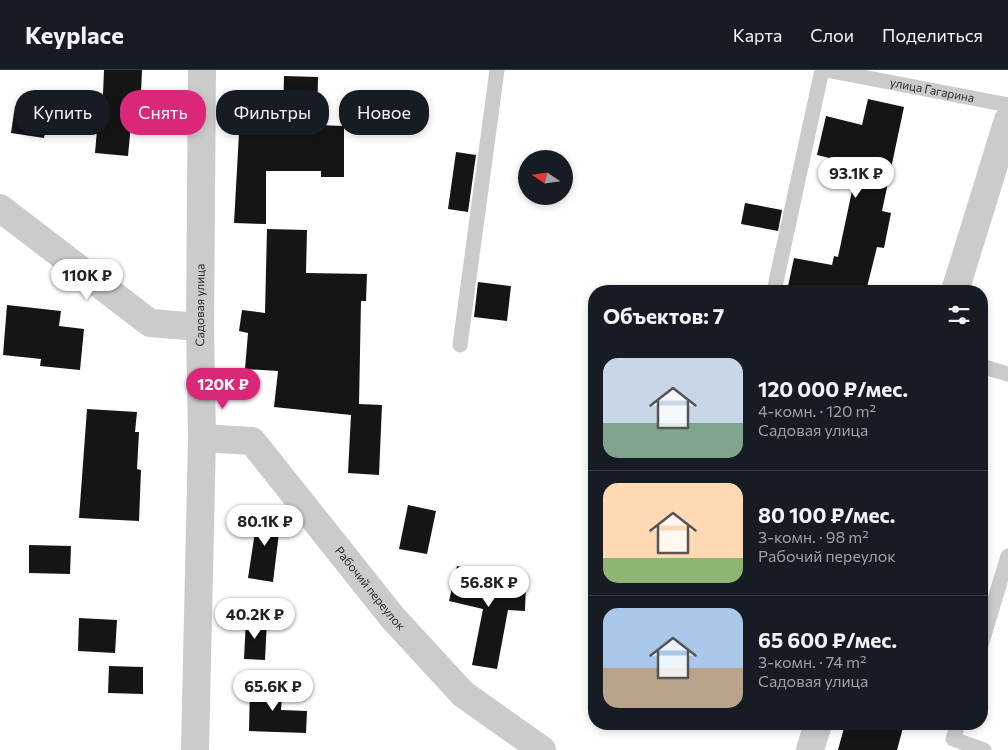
<!DOCTYPE html>
<html lang="ru">
<head>
<meta charset="utf-8">
<style>
	:root { --surface:#171b24; --page:#242831; --text:#f1f3f6; --muted:#9ea1a6; --line:#363941; --accent:#db2777 }
	body { margin:0; font-family:Commissioner,sans-serif; background:var(--page); color:var(--text); height:100vh; display:flex; flex-direction:column; font-size:19px; white-space:nowrap }
	* { box-sizing:border-box; margin:0 }
	p { font-size:16px; color:var(--muted) }
	.icon { flex:none; width:28px; height:28px; fill:none; stroke:currentColor; stroke-width:2; stroke-linecap:round; stroke-linejoin:round }
	.map { position:relative; flex:1; overflow:hidden }
	.sheet { position:absolute; left:588px; top:215px; width:400px; height:445px; display:flex; flex-direction:column; background:var(--surface); border-radius:20px; box-shadow:0 2px 8px #0003 }
	.sheet>* { flex:none }
	.banner { position:absolute; left:15px; top:20px; width:475px; height:45px; display:flex; gap:10px }
	.needle { width:32px; rotate:283deg }
	.controls { position:absolute; left:518px; top:80px; display:grid; gap:10px }
	.controls a { display:grid; place-items:center; width:55px; height:55px; border-radius:50%; background:var(--surface); box-shadow:0 2px 8px #0003; font-size:25px }
	.price { position:absolute; translate:-50% -42px; padding:0 11px; border-radius:18px; background:#fff; color:#222; font-size:16px; line-height:32px; filter:drop-shadow(0 1px 2px #0008) }
	.price::after { content:''; position:absolute; left:50%; top:30px; width:15px; height:11px; margin-left:-8px; background:inherit; clip-path:polygon(0 0,100% 0,50% 100%) }
	.price.selected { background:var(--accent); color:#fff }
	ul { padding:0; list-style:none }
	li { display:flex; align-items:center; gap:15px; height:125px; padding:0 15px }
	li+li { border-top:1px solid var(--line) }
	li span { display:grid; place-items:center; flex:none; width:140px; height:100px; border-radius:15px; color:#555 }
	li>.icon { margin-inline-start:auto }
	span .icon { width:60px; height:60px; fill:#fffc; stroke-width:1 }
	li b { font-size:21px }
	h2 { display:flex; justify-content:space-between; align-items:center; height:60px; padding:0 15px; font-size:21px }
	.chip { padding:0 18px; border-radius:20px; background:var(--surface); box-shadow:0 2px 8px #0003; font-size:18px; line-height:45px }
	.chip.selected { background:var(--accent); color:#fff }
	header { display:flex; align-items:center; gap:30px; box-sizing:border-box; height:70px; padding:0 25px; background:var(--surface); border-bottom:1px solid var(--line) }
	header strong { font-size:24px }
	nav { display:flex; gap:28px; margin-inline-start:auto; font-size:18px }
	.map>svg:first-child { display:block }
	.building { fill:#151515 }
	.lines { fill:none; stroke-linecap:round; stroke-linejoin:round }
	.service { stroke:#cbcbcb; stroke-width:15 }
	.minor { stroke:#cbcbcb; stroke-width:28 }
	.tertiary { stroke:#cbcbcb; stroke-width:28 }
	.labels { text-anchor:middle; stroke-width:5; stroke-linejoin:round; paint-order:stroke }
	.street-label { font-size:12px; fill:#2e2e2e; stroke:#fff }
</style>
</head>
<body>
<header>
<strong>Keyplace</strong>
<nav><a>Карта</a><a>Слои</a><a>Поделиться</a></nav>
</header>
<div class="map">
<svg width="1008" height="680" viewBox="0 0 1008 680">
	<rect width="100%" height="100%" fill="#fff"/>
	<g class="building">
		<path d="M104,0H142L141,24L134,23L128,86L95,83L98,48H102Z"/>
		<path d="M284,6L318,7L317,55L344,56V107H321V101H266V154L234,153L240,45L283,46Z"/>
		<path d="M868,29L904,37L882,141L891,143L884,178L877,177L866,221H787L794,188L832,195L834,186L838,187L856,102L852,101L854,94L817,85L826,46L862,55Z"/>
		<path d="M15,36L49,41L44,68L11,63Z"/>
		<path d="M456,82L476,85L468,142L448,139Z"/>
		<path d="M745,133L782,140L778,161L741,154Z"/>
		<path d="M267,159L307,160L306,203L367,204L366,231H361L359,334L382,335L379,405L348,403L351,345L274,337L278,301L245,299L248,263L239,261L242,240L265,243Z"/>
		<path d="M478,212L511,216L507,251L474,247Z"/>
		<path d="M7,235L61,241L59,256L84,259L80,300L40,296L41,289L3,285Z"/>
		<path d="M87,339L137,342L135,362H139L137,399L141,400L139,451L79,448Z"/>
		<path d="M408,435L436,441L427,484L399,479Z"/>
		<path d="M258,442L281,446L273,512L248,508Z"/>
		<path d="M29,475L71,476L70,504L29,503Z"/>
		<path d="M457,496L526,512L525,541L508,540L497,599L472,595L483,539L449,531Z"/>
		<path d="M79,548L117,550L115,583L78,581Z"/>
		<path d="M246,549L267,550L265,590L244,589Z"/>
		<path d="M109,596L143,597V624L108,623Z"/>
		<path d="M250,614L283,615L281,640L307,641L306,663L249,661Z"/>
		<path d="M845,654H904L897,680H838Z"/>
	</g>
	<g class="lines">
		<g class="service">
			<path id="s1" d="M826,0L1008,35"/>
			<path d="M774,221L822,0"/>
			<path d="M460,275L497,0"/>
			<path d="M981,296L1008,304"/>
			<path d="M981,575L1008,486"/>
			<path d="M958,654L953,669L984,680"/>
		</g>
		<g class="minor">
			<path d="M0,138L150,253L200,257"/>
			<path id="s2" d="M202,368L252,371L393,548L463,624L542,680"/>
			<path id="s3" d="M195,680L202,368L200,257L202,0"/>
		</g>
		<g class="tertiary">
			<path d="M955,221L1008,50"/>
			<path d="M810,680L818,654"/>
		</g>
	</g>
	<g class="labels">
		<g class="street-label">
			<text dy="4" stroke="none"><textPath href="#s1" startOffset="108">улица Гагарина</textPath></text>
			<text dy="4" stroke="none"><textPath href="#s3" startOffset="445">Садовая улица</textPath></text>
			<text dy="4" stroke="none"><textPath href="#s2" startOffset="239">Рабочий переулок</textPath></text>
		</g>
	</g>
</svg>
<div class="controls">
<a><svg class="needle" viewBox="-14 -14 28 28"><path d="M0-13l5 13h-10z" fill="#e53935"/><path d="M0 13l5-13h-10z" fill="#9ea1a6"/></svg></a>
</div>
<b class="price" style="left:856px;top:129px">93.1K ₽</b>
<b class="price" style="left:87px;top:231px">110K ₽</b>
<b class="price selected" style="left:223px;top:340px">120K ₽</b>
<b class="price" style="left:265px;top:477px">80.1K ₽</b>
<b class="price" style="left:489px;top:538px">56.8K ₽</b>
<b class="price" style="left:255px;top:570px">40.2K ₽</b>
<b class="price" style="left:273px;top:642px">65.6K ₽</b>
<div class="banner">
<a class="chip">Купить</a>
<a class="chip selected">Снять</a>
<a class="chip">Фильтры</a>
<a class="chip">Новое</a>
</div>
<section class="sheet">
<h2>Объектов: 7<svg class="icon" aria-label="filters" viewBox="0 0 24 24"><path d="M4 7h16M4 17h16"/><circle cx="9" cy="7" r="2"/><circle cx="15" cy="17" r="2"/></svg></h2>
<ul>
<li><span style="background:linear-gradient(#c9d6e8 65%,#7fa58c 0)"><svg class="icon" aria-label="home" viewBox="0 0 24 24"><path d="M3 11l9-7 9 7M6 9v11h12V9"/></svg></span><div><b>120 000 ₽/мес.</b><p>4-комн. · 120 m²</p><p>Садовая улица</p></div></li>
<li><span style="background:linear-gradient(#ffd9b3 75%,#8fb573 0)"><svg class="icon" aria-label="home" viewBox="0 0 24 24"><path d="M3 11l9-7 9 7M6 9v11h12V9"/></svg></span><div><b>80 100 ₽/мес.</b><p>3-комн. · 98 m²</p><p>Рабочий переулок</p></div></li>
<li><span style="background:linear-gradient(#a9c7e8 60%,#b9a48a 0)"><svg class="icon" aria-label="home" viewBox="0 0 24 24"><path d="M3 11l9-7 9 7M6 9v11h12V9"/></svg></span><div><b>65 600 ₽/мес.</b><p>3-комн. · 74 m²</p><p>Садовая улица</p></div></li>
</ul>
</section>
</div>
</body>
</html>
